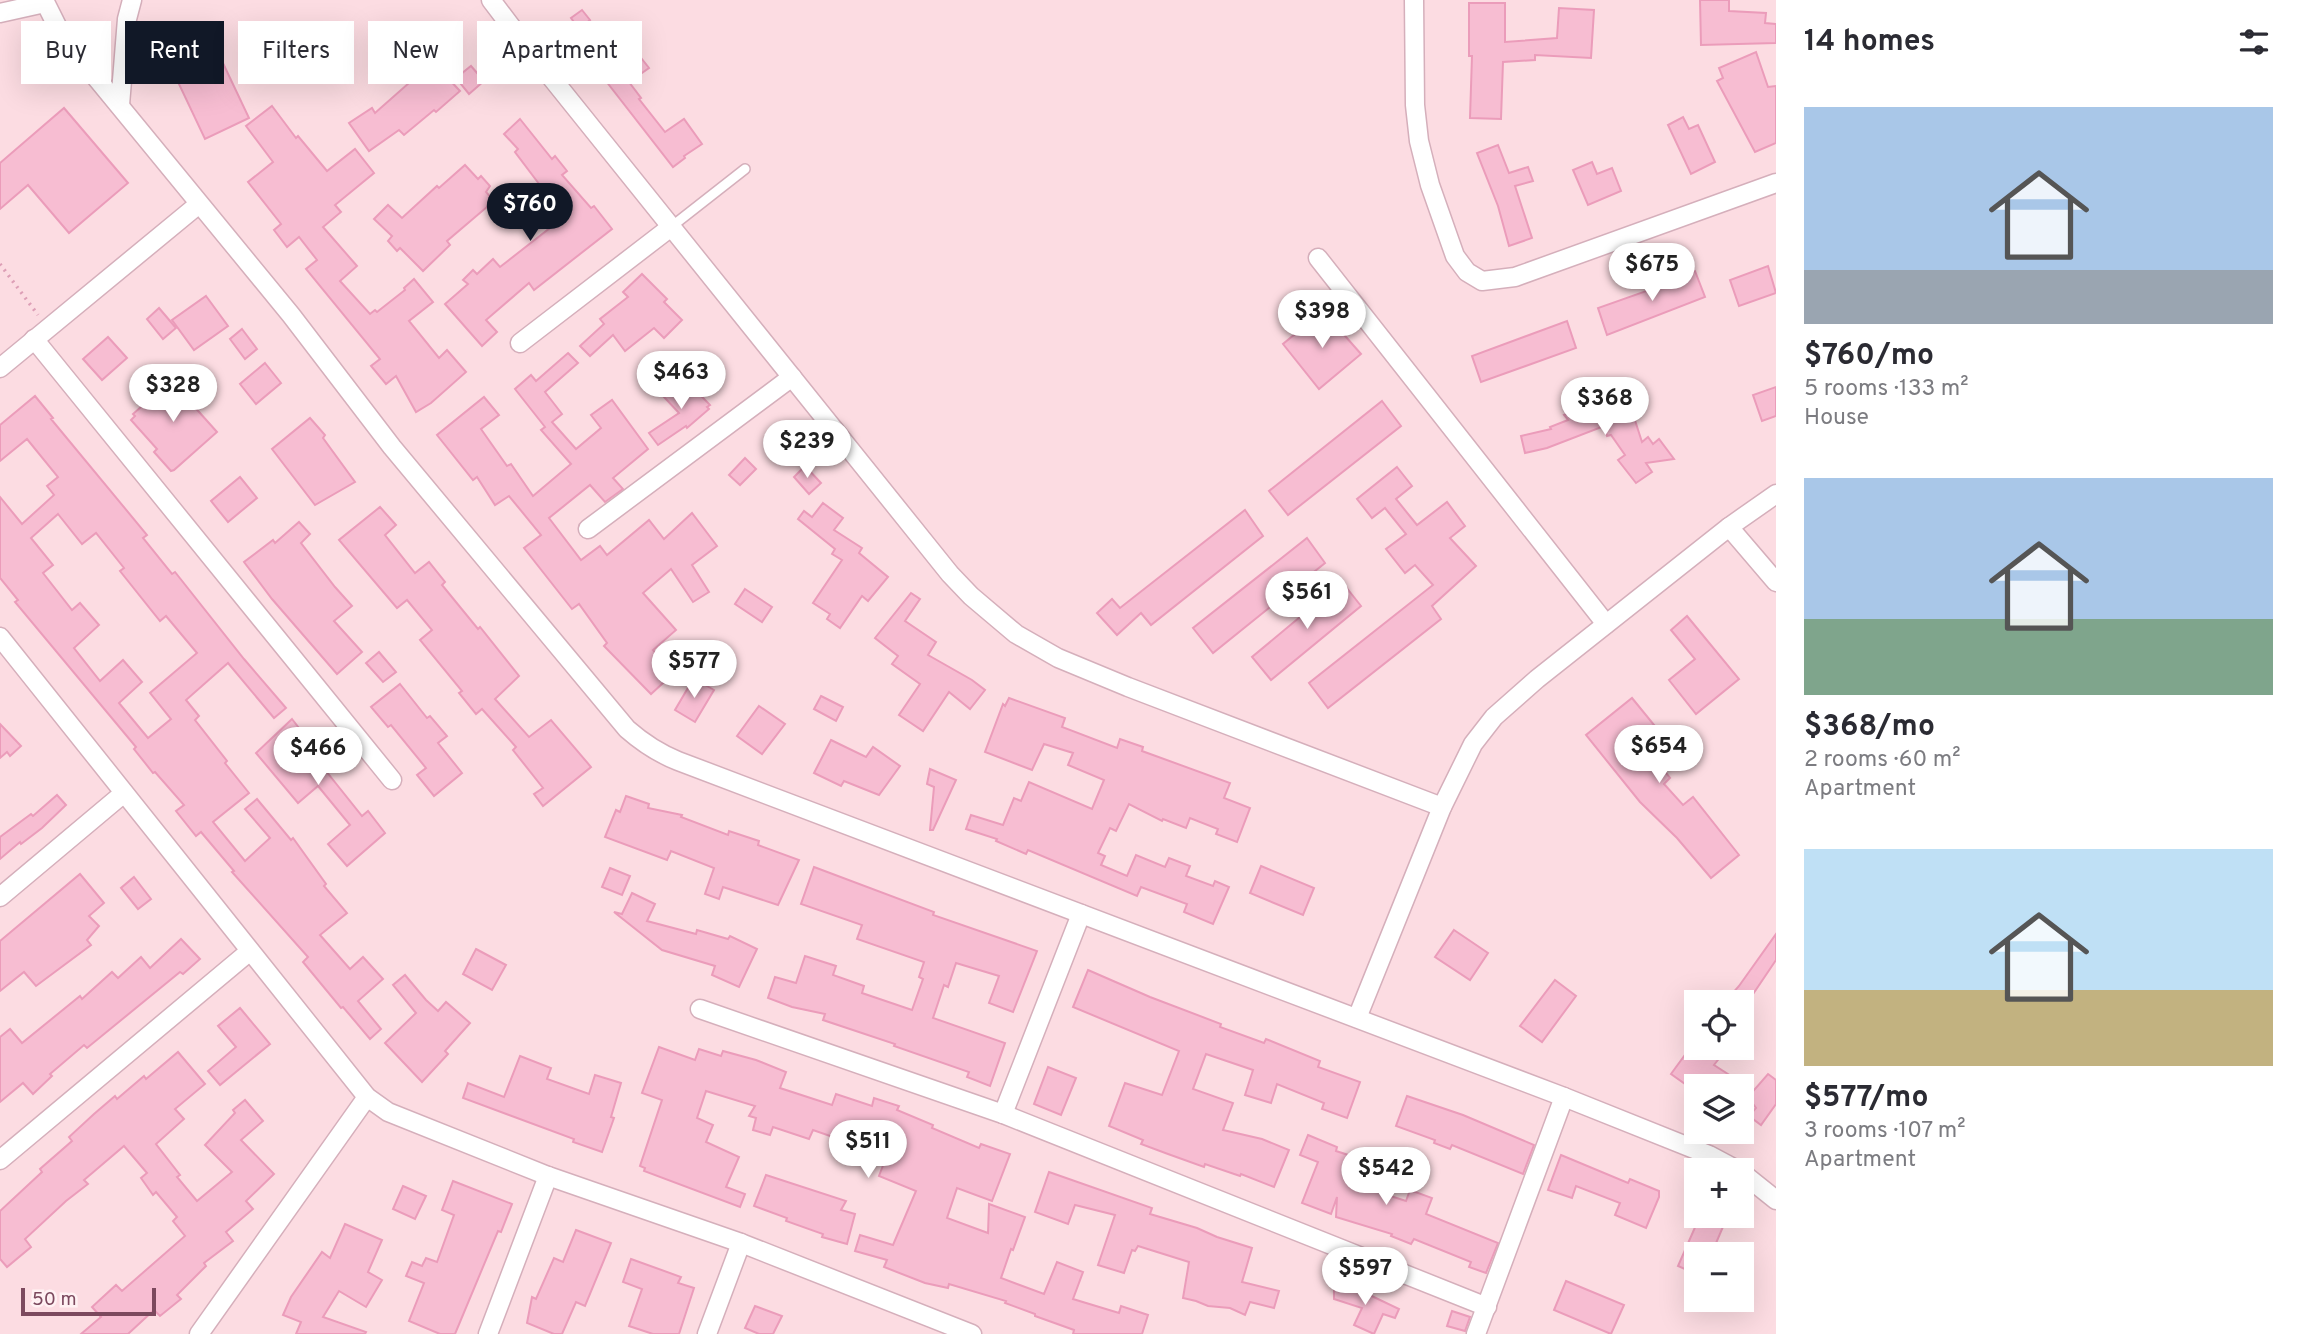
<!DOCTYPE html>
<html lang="en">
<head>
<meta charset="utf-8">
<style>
	:root { --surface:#fff; --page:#f7f7f7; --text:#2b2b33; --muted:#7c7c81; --accent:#111827 }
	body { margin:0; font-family:Overpass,sans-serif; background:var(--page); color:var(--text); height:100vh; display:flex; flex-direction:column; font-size:26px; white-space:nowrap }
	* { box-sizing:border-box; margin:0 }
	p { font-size:23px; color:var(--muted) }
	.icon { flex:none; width:38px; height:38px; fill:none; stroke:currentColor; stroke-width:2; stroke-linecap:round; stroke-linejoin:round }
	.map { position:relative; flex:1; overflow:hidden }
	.sheet { display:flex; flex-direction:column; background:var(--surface); width:525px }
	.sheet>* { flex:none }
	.guide { position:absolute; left:21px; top:21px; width:665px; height:63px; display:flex; gap:14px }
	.controls { position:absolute; left:1684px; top:990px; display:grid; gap:14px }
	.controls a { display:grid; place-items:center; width:70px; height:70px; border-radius:0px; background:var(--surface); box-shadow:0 7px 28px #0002; font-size:35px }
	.scale { position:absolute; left:21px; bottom:18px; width:135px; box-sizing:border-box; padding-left:7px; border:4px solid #7c495e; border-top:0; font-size:19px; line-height:24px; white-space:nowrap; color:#7c495e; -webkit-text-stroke:5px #fff1f3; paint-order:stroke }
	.price { position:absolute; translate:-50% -60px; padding:0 16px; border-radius:24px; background:#fff; color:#222; font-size:23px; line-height:46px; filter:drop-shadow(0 2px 4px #0008) }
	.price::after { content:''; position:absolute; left:50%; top:42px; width:21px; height:16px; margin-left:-10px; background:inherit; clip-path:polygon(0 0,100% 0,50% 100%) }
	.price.current { background:var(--accent); color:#fff }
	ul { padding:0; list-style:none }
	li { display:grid; align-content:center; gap:14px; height:371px; padding:0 28px }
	li span { display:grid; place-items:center; height:217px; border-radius:0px; color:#555 }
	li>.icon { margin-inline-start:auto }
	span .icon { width:126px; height:126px; fill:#fffc; stroke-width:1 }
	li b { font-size:30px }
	h2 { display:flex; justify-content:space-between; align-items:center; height:84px; padding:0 28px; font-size:30px }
	.pill { padding:0 24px; border-radius:0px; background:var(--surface); box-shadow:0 7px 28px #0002; font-size:24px; line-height:63px }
	.pill.current { background:var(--accent); color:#fff }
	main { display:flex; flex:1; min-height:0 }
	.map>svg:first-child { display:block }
	.residential { fill:#fcdce2; fill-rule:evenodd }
	.building { fill:#f7bdd2; stroke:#eb9cba; stroke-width:2; fill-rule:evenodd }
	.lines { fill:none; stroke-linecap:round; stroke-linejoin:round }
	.service-casing { stroke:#d5afbb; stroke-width:12 }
	.minor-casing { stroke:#d5afbb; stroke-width:21 }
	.path { stroke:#dd9fb6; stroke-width:3.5; stroke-dasharray:2 5; stroke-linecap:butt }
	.service { stroke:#fff; stroke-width:9 }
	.minor { stroke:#fff; stroke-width:18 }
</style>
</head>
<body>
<main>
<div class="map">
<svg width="1776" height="1334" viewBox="0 0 1776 1334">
	<rect width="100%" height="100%" fill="#fee9ec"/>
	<path class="residential" d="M0,0H1776V1334H0ZM1696,1003H1741V1048H1696ZM1696,1087H1741V1132H1696ZM1696,1171H1741V1216H1696ZM1696,1255H1741V1300H1696Z"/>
	<g class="building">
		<path d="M1700,0H1729V11L1766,13L1765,23L1776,24V43L1701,45Z"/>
		<path d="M1469,3H1505V42L1557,38L1559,8L1594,10L1591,58L1535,55V60L1503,62L1501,119L1470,118L1472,56H1469Z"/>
		<path d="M582,10L590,20L579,29L571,18Z"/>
		<path d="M204,23L249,118L205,139L160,44Z"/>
		<path d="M586,34L604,56L607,53L618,68L638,54L649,68L629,82L641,98L639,99L665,132L684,119L702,144L684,156L685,158L673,167L588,58L585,60L573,44Z"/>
		<path d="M414,42L460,91L436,112L434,110L404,135L399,130L369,151L349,123L372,108L375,113L409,83L391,64Z"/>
		<path d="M1756,52L1768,87L1776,86V143L1755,152L1717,81L1723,78L1719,68Z"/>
		<path d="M471,66L484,81L469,94L456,78Z"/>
		<path d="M272,106L296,138L298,136L327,171L355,149L374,173L335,205L341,212L323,227L357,266L340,281L370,314L375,310L377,312L405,290L404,288L414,279L433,302L409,321L439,358L447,350L466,372L431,403L416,412L396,376L386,384L371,366L380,359L306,269L317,260L299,237L287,247L274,230L281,224L248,182L273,162L246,126Z"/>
		<path d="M64,108L128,183L69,233L28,185L0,209V163Z"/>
		<path d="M1683,117L1689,129L1698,125L1715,162L1691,174L1668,125Z"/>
		<path d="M520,119L552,159L555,156L567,171L562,175L591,208L594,206L612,229L534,290L529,283L486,320L497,332L482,346L445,304L468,284L463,280L473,270L477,274L493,259L500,267L564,217L515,152L518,149L504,134Z"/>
		<path d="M1498,145L1509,173L1528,167L1533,181L1515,186L1532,238L1509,246L1498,206L1477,153Z"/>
		<path d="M1592,162L1597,174L1612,168L1621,191L1588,205L1573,170Z"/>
		<path d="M465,165L478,179L481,176L490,186L486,192L494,201L447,241L450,245L423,271L400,248L397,251L388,241L392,236L374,219L388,205L402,218L437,186L439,188Z"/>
		<path d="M1768,266L1776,293L1739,306L1730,280Z"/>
		<path d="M1695,271L1705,297L1607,335L1598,308L1658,287L1657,284Z"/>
		<path d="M642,274L667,299L664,302L682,320L664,338L654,328L625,351L613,335L590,356L580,346L604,324L600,319L628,297L623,292Z"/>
		<path d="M206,296L228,326L194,350L172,320Z"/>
		<path d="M159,308L176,328L163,339L147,319Z"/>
		<path d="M1323,311L1361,354L1319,389L1283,344Z"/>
		<path d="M1567,321L1576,348L1481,382L1472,356Z"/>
		<path d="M242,329L257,349L245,359L230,339Z"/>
		<path d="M108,337L127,358L102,380L83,359Z"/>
		<path d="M568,353L578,363L545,392L562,414L552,422L576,449L601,428L591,415L612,400L648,449L613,478L623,489L605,502L590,485L549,518L581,560L600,546L607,555L649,520L664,539L692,513L717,546L692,565L709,592L693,602L671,569L643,593L676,630L653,650L674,673L651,694L604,646L607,643L579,604L572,609L524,548L541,535L509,496L495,505L477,477L473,480L437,435L484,397L499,415L481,429L507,466L511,464L533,496L571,464L541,430L545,427L515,389L531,375L536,381Z"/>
		<path d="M265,363L281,383L256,404L240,384Z"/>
		<path d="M176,376L196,399L191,403L217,432L174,470L171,471L154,452L157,449L131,420L135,416L133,414Z"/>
		<path d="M684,378L710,405L707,407L709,409L687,428L686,426L658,445L649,433L679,413L664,397Z"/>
		<path d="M1776,387V416L1762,421L1753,395Z"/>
		<path d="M35,396L53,418L51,419L147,535L143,538L172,574L175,572L244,659L286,708L274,718L228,663L186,700L199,716L195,720L227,761L225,763L249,793L213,822L245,861L270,838L245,809L257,799L291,840L293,838L326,884L324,886L347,913L320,935L350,969L363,957L383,979L358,1001L381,1029L370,1039L343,1007L341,1008L303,962L308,957L232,872L234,871L201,832L196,836L176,811L184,805L155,772L153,773L134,749L136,747L15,602L18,600L0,578V497L22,524L54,495L47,486L58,477L27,439L0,461V425ZM58,514L82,544L96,533L124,568L120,571L160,621L166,616L197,653L150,693L171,719L148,738L119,703L142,682L123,660L100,681L74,648L99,625L80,603L72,610L43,573L53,565L31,538Z"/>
		<path d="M1382,401L1401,426L1288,515L1269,491Z"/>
		<path d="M1615,402L1618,412L1631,408L1642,442L1648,437L1653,444L1659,439L1674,459L1646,463L1652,472L1636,483L1618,460L1625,455L1611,435L1607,436L1604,426L1547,448L1525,453L1521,436L1551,429L1550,427L1568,420L1564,415L1586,406L1588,411Z"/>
		<path d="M310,418L325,435L323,438L355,482L315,505L272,449Z"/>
		<path d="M745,458L756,469L740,485L729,475Z"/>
		<path d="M805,466L821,483L809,494L794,477Z"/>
		<path d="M1397,467L1412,486L1396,499L1417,525L1447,502L1465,526L1450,538L1476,566L1432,606L1441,619L1328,708L1309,683L1433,585L1415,565L1405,573L1386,549L1406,534L1385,508L1372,518L1357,499Z"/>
		<path d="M240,477L257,498L228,522L211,501Z"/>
		<path d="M823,503L843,518L834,530L862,548L859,553L888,577L868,601L862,596L840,628L827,619L830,614L813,603L842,560L832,554L835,549L798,519L804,511L812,517Z"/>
		<path d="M380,507L396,525L385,535L415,573L429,562L445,582L442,585L478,629L480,627L519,676L495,699L529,737L551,720L591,767L543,806L534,794L543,788L513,750L516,747L482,709L476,714L459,693L462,691L420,640L432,630L407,600L397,608L339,540Z"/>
		<path d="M1245,510L1263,536L1151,625L1141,613L1117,635L1097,613L1112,599L1120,608Z"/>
		<path d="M299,522L310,534L301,543L335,587L352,606L334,621L362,652L337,674L272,599L244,562L273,540L275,543Z"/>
		<path d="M1307,538L1325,563L1213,653L1193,628Z"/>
		<path d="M1342,582L1361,606L1271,680L1252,657Z"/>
		<path d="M745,589L772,607L762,622L735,604Z"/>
		<path d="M911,593L920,599L905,621L936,642L928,655L972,680L985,690L970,709L949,692L923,731L899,715L920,684L892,664L898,656L875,638Z"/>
		<path d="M1687,616L1739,679L1696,714L1669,680L1695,659L1671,630Z"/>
		<path d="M379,652L396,672L383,682L366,663Z"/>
		<path d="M692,681H698L714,690L695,722L675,710Z"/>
		<path d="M400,684L427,718L430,716L447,736L438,743L462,773L434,796L417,775L426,768L391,725L388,727L371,707Z"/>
		<path d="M821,696L843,707L836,721L814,709Z"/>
		<path d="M1009,698L1065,718L1062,727L1117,748L1120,739L1143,747L1142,751L1230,783L1224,798L1250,808L1237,842L1216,834L1218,829L1190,818L1186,828L1163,819L1162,821L1129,804L1116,831L1110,828L1098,853L1105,856L1101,865L1127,876L1136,855L1165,867L1169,858L1190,866L1186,876L1213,886L1215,881L1229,887L1213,924L1184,912L1187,904L1141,887L1137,896L1028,850L1026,854L996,841L997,839L966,829L971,815L1003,825L1014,798L1021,801L1029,782L1092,809L1104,780L1068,765L1073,753L1044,744L1032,770L985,752L1003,704L1005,706Z"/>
		<path d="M1632,698L1668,742L1652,755L1670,778L1664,784L1683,805L1693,797L1739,855L1711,878L1677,838L1640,802L1586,735Z"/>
		<path d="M759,706L785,724L762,754L737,736Z"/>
		<path d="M292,719L313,746L316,743L333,765L326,771L362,816L368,811L385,833L347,866L328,844L350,825L318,786L298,803L256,753Z"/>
		<path d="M0,724L21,746L10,756L7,752L0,758Z"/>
		<path d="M831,740L866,757L873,747L900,766L879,795L844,781L841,786L814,773Z"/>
		<path d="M930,769L956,780L933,830H930L934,787L927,784Z"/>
		<path d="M57,795L66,805L42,828L21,844L20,842L0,859V837L31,814L33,816Z"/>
		<path d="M626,796L649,804L648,808L682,815L681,817L728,835L729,831L759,841L758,845L799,860L778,905L723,887L719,899L705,894L714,868L671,851L667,860L605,837L616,810L620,812Z"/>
		<path d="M1261,866L1314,888L1303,915L1250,893Z"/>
		<path d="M814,867L934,912L933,915L1037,951L1013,1012L989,1003L999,976L956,963L948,987L944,985L933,1018L1005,1043L990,1086L967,1077L969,1072L894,1046L895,1044L823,1020L825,1014L792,1007L768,998L775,977L796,983L805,956L836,966L833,975L864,986L862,993L912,1010L923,979L919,977L924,962L857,939L862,925L801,904Z"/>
		<path d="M610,868L630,876L622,895L602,887Z"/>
		<path d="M80,874L104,903L89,916L99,926L87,940L91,945L36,986L24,972L0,991V941Z"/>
		<path d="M134,877L151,899L138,909L121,888Z"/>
		<path d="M632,893L655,904L647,921L696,934L697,930L728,939L730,936L757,949L739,987L712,975L715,966L662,950L614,912L622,914Z"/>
		<path d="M1454,930L1488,953L1470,980L1435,957Z"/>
		<path d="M1776,934V960L1747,1003H1724L1739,986Z"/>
		<path d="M181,939L200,959L183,974L180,972L87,1048L84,1045L50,1074L52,1076L33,1094L23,1083L0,1102V1037L10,1029L22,1043L80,996L82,999L112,972L118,978L141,957L150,968Z"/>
		<path d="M476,949L506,965L492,990L463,974Z"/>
		<path d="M1088,970L1150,997L1221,1024L1220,1027L1264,1043L1266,1039L1320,1061L1318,1067L1360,1082L1347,1118L1322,1109L1324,1103L1277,1084L1271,1103L1245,1095L1253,1070L1206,1054L1193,1089L1233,1103L1223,1130L1262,1139L1289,1150L1274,1187L1241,1174L1240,1176L1205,1164L1204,1167L1168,1154L1141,1144L1143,1140L1109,1126L1125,1083L1162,1095L1179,1051L1073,1007Z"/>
		<path d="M405,975L426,1000L438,1011L446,1002L470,1023L445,1051L448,1054L422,1082L385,1043L416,1013L393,985Z"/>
		<path d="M1555,980L1576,996L1542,1042L1520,1026Z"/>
		<path d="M240,1008L270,1044L220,1085L208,1071L236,1047L218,1026Z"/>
		<path d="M659,1047L695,1060L699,1049L721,1056L723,1051L756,1060L786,1072L780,1088L832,1105L836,1094L872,1106L874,1098L899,1106L897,1110L933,1125L932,1128L979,1148L981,1144L1010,1154L992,1201L957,1188L947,1218L988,1233L989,1204L1025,1217L1013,1250L1011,1249L1001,1278L1044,1294L1057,1262L1083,1272L1073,1299L1119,1313L1121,1306L1148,1315L1142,1334H1073L1074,1330L1035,1316V1314L1005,1303L1006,1301L949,1284L948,1288L925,1283L884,1267L887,1260L855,1251L860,1235L893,1245L916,1191L879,1176L884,1163L856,1154L859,1146L813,1130L809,1139L773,1127L770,1135L753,1130L756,1118L749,1116L755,1106L706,1091L697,1118L713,1125L706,1142L739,1157L726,1187L745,1194L740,1207L644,1171L645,1168L640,1166L662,1100L642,1093Z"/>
		<path d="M1690,1048H1710L1721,1056L1714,1065L1748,1087H1696L1695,1091L1671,1074Z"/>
		<path d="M178,1052L205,1084L175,1109L184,1119L156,1144L180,1175L177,1177L197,1201L232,1172L205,1145L235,1113L233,1110L245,1100L263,1121L241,1140L274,1174L246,1201L253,1209L226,1232L233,1241L204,1263L206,1266L177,1295L181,1299L160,1316L154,1310L128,1334H81L101,1317L92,1307L116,1285L122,1291L185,1236L173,1221L177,1217L156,1192L153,1195L141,1178L147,1173L124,1146L84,1180L88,1184L66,1201L25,1239L31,1247L7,1267L0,1259V1211L42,1172L40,1169L72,1141L69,1137L94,1114L115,1096L117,1099L144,1076L146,1079Z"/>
		<path d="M520,1056L551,1068L547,1079L589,1094L595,1075L621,1083L611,1117L614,1118L602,1152L573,1142L574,1139L463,1098L468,1083L504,1097Z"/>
		<path d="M1048,1067L1076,1078L1061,1115L1034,1104Z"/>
		<path d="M1768,1074L1776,1080V1104L1761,1125L1749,1116L1756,1108L1748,1097Z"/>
		<path d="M1407,1096L1463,1115L1534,1145L1523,1174L1452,1145L1450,1149L1434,1143L1435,1140L1396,1126Z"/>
		<path d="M1308,1135L1337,1147L1336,1151L1367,1161L1359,1186L1406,1201L1410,1190L1432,1198L1426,1214L1498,1243L1486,1273L1469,1267L1471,1262L1414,1239L1411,1244L1391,1236L1392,1234L1336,1217L1337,1197L1331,1214L1302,1203L1318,1162L1300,1155Z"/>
		<path d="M1561,1155L1628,1183L1630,1179L1659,1191V1197L1646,1228L1615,1215L1620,1203L1576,1186L1572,1198L1548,1190Z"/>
		<path d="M1049,1172L1152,1208L1150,1214L1197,1228L1217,1237L1252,1248L1242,1282L1279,1291L1274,1308L1250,1302L1245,1315L1230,1308L1208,1306L1196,1301L1183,1298L1189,1262L1138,1246L1135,1251L1132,1250L1124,1273L1098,1265L1115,1215L1075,1205L1068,1224L1035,1212Z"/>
		<path d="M766,1175L846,1201L841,1210L855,1214L847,1244L822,1237L823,1234L786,1221L787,1218L754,1206Z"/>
		<path d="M453,1181L512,1204L501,1232L498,1231L455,1334H440L409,1321L424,1283L406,1276L412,1262L422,1266L426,1258L437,1262L454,1215L442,1210Z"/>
		<path d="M403,1186L426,1196L415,1219L393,1209Z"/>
		<path d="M1700,1216H1711L1725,1222L1711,1255H1696V1274L1678,1266Z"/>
		<path d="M345,1224L382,1240L368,1272L382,1280L366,1307L339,1291L323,1317L366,1332L365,1334H296L301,1322L283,1315L291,1297L322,1252L330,1258Z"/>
		<path d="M576,1230L611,1243L585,1306L576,1302L562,1334H554L527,1323L532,1297L536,1299L554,1258L563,1262Z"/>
		<path d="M631,1259L681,1277L678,1283L694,1288L679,1334H653L629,1326L642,1289L623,1282Z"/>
		<path d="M1566,1281L1624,1305L1611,1334L1554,1310Z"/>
		<path d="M1334,1282L1357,1289L1399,1309L1395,1318L1383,1314L1374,1334L1354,1325L1362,1308L1334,1299Z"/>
		<path d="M755,1306L782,1316L773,1334H759L745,1328Z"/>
		<path d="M1452,1311L1470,1317L1465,1331L1447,1326Z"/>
	</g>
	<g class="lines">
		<defs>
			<path id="service" d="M671,227L745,169"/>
			<g id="minor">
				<path d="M44,0L58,28L76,53L291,315L392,447L627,729C643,743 658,753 678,761L1564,1097L1709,1155L1739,1171"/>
				<path d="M491,0L522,41L950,574L971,596L1016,634L1058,658L1128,687L1442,807"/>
				<path d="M1414,0L1415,105L1419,141L1430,185L1455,256L1467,272L1482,281L1515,277L1776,183"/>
				<path d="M0,13L45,3"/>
				<path d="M120,105L127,19L132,0"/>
				<path d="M1318,258L1606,624"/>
				<path d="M34,339L392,780"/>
				<path d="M520,343L671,227"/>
				<path d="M0,368L199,204"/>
				<path d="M1729,527L1776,582"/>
				<path d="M588,529L792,377"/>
				<path d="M0,637L367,1097L388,1112L548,1176L741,1243L972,1334"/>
				<path d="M0,897L124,793"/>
				<path d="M700,1009L1003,1114L1487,1307"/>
				<path d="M1357,1018L1442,807L1473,744L1494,717L1537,679L1729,527L1776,494"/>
				<path d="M1003,1114L1081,914"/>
				<path d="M0,1160L250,951"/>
				<path d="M1741,1172L1776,1200"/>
				<path d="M199,1334L367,1097"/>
				<path d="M488,1334L548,1176"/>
				<path d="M707,1334L741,1243"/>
				<path d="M1476,1334L1564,1097"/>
			</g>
		</defs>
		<use href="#service" class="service-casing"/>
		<use href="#minor" class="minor-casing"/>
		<path class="path" d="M0,264L38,315"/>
		<use href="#service" class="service"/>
		<use href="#minor" class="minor"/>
	</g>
</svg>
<div class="controls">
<a><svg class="icon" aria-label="locate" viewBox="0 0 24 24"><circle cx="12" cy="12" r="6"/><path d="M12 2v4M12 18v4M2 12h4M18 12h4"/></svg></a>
<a><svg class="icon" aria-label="layers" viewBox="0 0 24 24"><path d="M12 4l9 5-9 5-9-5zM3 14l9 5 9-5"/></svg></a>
<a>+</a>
<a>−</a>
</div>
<div class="scale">50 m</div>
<b class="price current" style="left:530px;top:243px">$760</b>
<b class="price" style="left:1652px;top:303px">$675</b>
<b class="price" style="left:1322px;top:350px">$398</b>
<b class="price" style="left:681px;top:411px">$463</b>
<b class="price" style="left:173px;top:424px">$328</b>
<b class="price" style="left:1605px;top:437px">$368</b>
<b class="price" style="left:807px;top:480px">$239</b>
<b class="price" style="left:1307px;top:631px">$561</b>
<b class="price" style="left:694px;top:700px">$577</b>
<b class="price" style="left:1659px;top:785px">$654</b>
<b class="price" style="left:318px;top:787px">$466</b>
<b class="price" style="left:868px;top:1180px">$511</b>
<b class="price" style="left:1386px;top:1207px">$542</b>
<b class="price" style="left:1365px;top:1307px">$597</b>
<div class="guide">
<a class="pill">Buy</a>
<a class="pill current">Rent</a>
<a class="pill">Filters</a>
<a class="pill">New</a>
<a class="pill">Apartment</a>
</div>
</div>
<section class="sheet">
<h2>14 homes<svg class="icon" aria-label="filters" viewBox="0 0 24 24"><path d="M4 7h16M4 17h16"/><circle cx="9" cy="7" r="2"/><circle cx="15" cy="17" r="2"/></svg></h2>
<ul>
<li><span style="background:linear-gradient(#a9c7e8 75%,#9aa5b1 0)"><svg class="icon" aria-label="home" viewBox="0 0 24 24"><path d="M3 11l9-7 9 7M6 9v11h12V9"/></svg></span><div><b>$760/mo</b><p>5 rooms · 133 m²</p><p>House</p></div></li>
<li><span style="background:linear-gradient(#a9c7e8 65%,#7fa58c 0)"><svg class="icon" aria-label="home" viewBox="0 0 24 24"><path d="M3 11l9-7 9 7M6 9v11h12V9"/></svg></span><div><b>$368/mo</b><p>2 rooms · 60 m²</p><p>Apartment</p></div></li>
<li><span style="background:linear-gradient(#bfe0f5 65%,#c2b280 0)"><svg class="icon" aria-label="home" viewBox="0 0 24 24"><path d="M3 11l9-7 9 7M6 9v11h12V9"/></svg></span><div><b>$577/mo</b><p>3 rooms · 107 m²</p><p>Apartment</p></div></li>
</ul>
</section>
</main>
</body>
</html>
